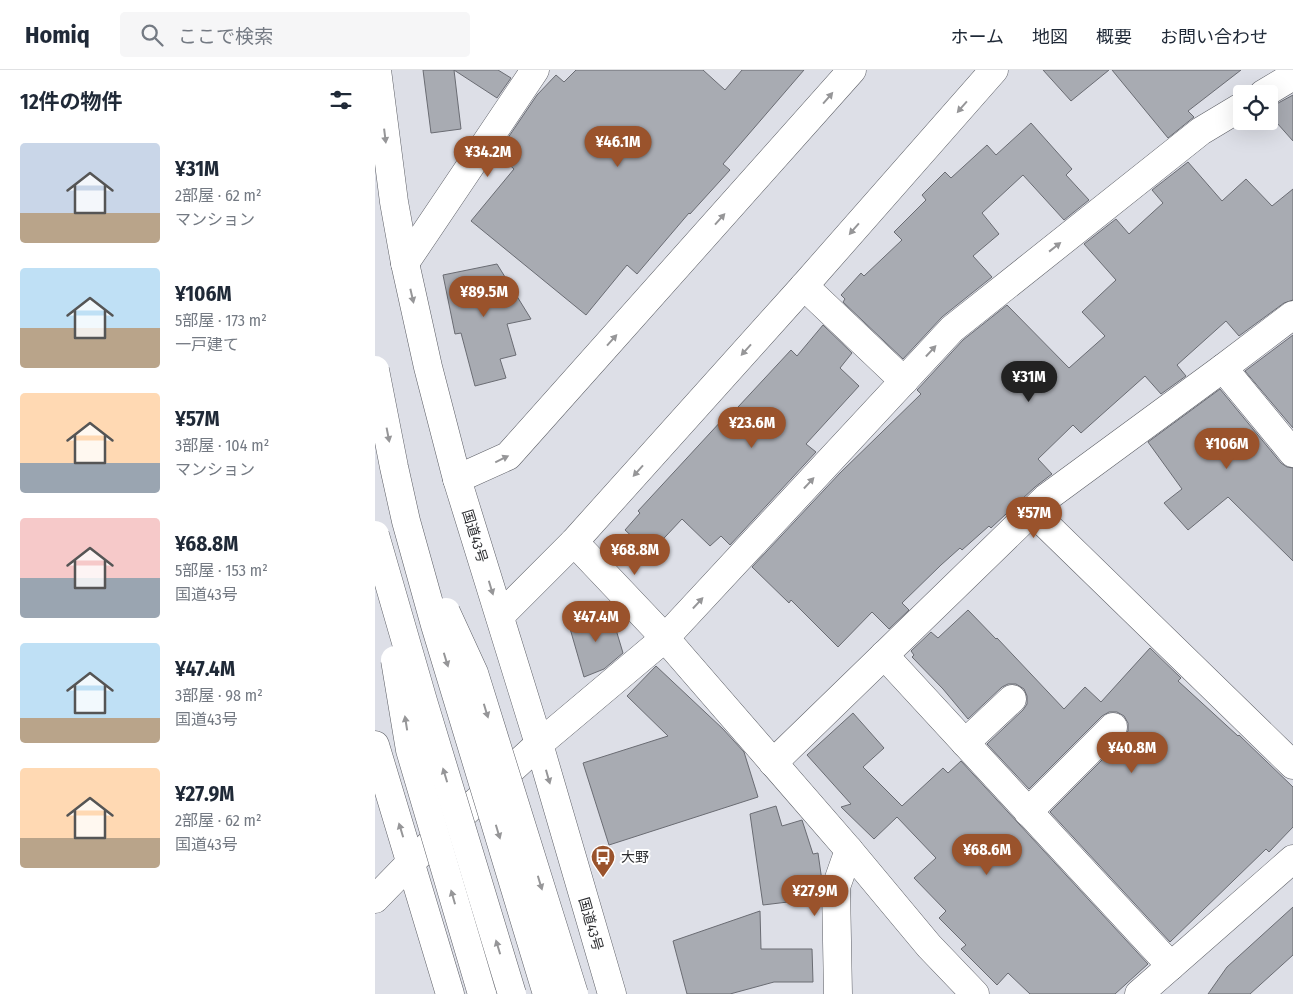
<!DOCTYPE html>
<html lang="ja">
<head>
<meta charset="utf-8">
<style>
	:root { --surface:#fff; --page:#f6f6f7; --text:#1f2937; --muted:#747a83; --line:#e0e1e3; --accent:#9a532c }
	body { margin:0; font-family:"Fira Sans Condensed","Noto Sans JP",sans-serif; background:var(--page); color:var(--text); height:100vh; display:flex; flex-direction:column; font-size:19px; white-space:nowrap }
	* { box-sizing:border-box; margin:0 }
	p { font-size:16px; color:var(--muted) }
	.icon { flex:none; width:28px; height:28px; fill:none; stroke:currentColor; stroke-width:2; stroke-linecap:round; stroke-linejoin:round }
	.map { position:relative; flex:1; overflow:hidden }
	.side { display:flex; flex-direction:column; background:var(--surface); width:375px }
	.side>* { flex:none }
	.fabs { position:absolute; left:858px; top:15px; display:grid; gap:10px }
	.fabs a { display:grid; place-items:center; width:45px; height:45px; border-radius:5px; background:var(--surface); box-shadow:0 5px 20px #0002; font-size:25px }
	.price { position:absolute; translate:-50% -42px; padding:0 11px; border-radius:18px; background:var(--accent); color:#fff; font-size:16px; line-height:32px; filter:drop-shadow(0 1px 2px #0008) }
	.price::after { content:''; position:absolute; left:50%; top:30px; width:15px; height:11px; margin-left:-8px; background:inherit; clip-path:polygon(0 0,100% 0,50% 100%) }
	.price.on { background:#222; color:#fff }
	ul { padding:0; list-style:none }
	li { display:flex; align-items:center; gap:15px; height:125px; padding:0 20px }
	li span { display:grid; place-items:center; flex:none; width:140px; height:100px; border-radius:5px; color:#555 }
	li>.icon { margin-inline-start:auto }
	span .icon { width:60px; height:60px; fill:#fffc; stroke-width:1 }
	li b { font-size:21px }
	h2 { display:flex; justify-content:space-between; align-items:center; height:60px; padding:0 20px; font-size:21px }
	header { display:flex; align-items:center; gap:30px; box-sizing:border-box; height:70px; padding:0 25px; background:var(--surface); border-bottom:1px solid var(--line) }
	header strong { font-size:24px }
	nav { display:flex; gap:28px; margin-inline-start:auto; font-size:18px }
	.search { width:350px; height:45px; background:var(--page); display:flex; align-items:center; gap:12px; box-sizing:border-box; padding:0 18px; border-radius:5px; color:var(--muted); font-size:19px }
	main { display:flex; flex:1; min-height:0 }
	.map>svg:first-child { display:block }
	.building { fill:#a8abb2; stroke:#6a6c73 }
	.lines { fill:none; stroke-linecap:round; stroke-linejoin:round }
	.minor-casing { stroke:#5c5e65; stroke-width:29 }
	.highway-casing { stroke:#5c5e65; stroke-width:29 }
	.minor { stroke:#fff; stroke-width:28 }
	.highway { stroke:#fff; stroke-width:28 }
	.highway-bridge-casing { stroke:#5c5e65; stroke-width:29; stroke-linecap:butt }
	.highway-bridge { stroke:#fff; stroke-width:28 }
	.oneway { fill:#969698 }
	.labels { text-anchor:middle; stroke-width:4; stroke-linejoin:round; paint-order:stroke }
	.street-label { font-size:14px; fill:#2d2e31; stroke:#fff }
	.poi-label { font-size:14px; fill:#2d2e31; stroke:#fff; text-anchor:start }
</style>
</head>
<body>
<header>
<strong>Homiq</strong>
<div class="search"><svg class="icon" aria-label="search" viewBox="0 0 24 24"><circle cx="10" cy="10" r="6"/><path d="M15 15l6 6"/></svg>ここで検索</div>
<nav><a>ホーム</a><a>地図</a><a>概要</a><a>お問い合わせ</a></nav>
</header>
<main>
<section class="side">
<h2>12件の物件<svg class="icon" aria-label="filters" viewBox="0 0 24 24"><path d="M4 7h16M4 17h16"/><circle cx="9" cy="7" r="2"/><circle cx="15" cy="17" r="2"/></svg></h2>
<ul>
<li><span style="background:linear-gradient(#c9d6e8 70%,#b9a48a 0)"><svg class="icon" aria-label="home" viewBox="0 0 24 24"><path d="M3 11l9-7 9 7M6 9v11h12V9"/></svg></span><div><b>¥31M</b><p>2部屋 · 62 m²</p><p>マンション</p></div></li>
<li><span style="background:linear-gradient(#bfe0f5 60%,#b9a48a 0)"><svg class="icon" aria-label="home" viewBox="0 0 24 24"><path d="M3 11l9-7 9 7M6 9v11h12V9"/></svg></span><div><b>¥106M</b><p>5部屋 · 173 m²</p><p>一戸建て</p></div></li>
<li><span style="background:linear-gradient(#ffd9b3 70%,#9aa5b1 0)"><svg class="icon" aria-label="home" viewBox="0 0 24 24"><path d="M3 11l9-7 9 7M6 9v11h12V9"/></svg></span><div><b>¥57M</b><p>3部屋 · 104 m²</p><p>マンション</p></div></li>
<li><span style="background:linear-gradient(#f6c9c9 60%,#9aa5b1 0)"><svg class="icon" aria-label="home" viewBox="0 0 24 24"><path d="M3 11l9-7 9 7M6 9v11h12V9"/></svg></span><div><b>¥68.8M</b><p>5部屋 · 153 m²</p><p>国道43号</p></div></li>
<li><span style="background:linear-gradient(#bfe0f5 75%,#b9a48a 0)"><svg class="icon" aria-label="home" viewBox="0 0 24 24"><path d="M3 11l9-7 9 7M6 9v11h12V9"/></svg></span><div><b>¥47.4M</b><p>3部屋 · 98 m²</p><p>国道43号</p></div></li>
<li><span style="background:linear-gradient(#ffd9b3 70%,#b9a48a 0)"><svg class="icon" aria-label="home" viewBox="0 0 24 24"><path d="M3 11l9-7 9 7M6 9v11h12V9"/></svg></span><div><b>¥27.9M</b><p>2部屋 · 62 m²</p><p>国道43号</p></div></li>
</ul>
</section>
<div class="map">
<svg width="918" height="924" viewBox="0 0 918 924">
	<rect width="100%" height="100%" fill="#dddfe7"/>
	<g class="building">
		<path d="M48,0H123L136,8L122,28L79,0L86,59L56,63Z"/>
		<path d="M201,0H328L350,20L367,0H429L348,94L355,100L315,144L314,143L262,204L252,195L211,245L96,151L139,99L122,84L162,25L181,5L189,12Z"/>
		<path d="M668,0H734L696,31Z"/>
		<path d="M737,0H866L813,41L819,47L793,68Z"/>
		<path d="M918,25V71L894,44V38Z"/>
		<path d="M656,53L697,99L691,105L714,130L689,150L648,105L607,143L624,164L598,186L617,207L567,247L528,289L468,232L470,229L466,225L486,203L489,206L527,170L519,162L551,130L547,125L570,102L576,108L612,75L621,85Z"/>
		<path d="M813,92L847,131L871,109L897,136L918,119V230L909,233L864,266L851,251L802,295L811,306L786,324L770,306L706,363L698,355L663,389L677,404L660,417L616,458L614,456L587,480L585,478L566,495L527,533L534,540L514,559L497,542L463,577L416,530L414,533L377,497L465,403L546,324L542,320L588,270L632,235L694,298L730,266L707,242L741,210L709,174L741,149L754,164L788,133L777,120Z"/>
		<path d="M122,194L156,249L132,254L141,285L125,289L131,308L100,316L86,263L80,264L68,205Z"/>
		<path d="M448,255L477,283L465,298L484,316L431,374L441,382L355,475L346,466L335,476L307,449L275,483L250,460L265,443L263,441L348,349L350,351L416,280L422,286Z"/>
		<path d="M918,265V358L870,301Z"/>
		<path d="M845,319L906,393L912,397L918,398V491L853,427L813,460L789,433L807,419L773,372Z"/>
		<path d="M593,540L621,569L622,568L689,639L710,617L726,632L775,578L806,608L803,611L863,666L864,665L918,717V757L894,782L891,779L795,872L675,742L749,668L753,661V653L749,646L742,642H734L727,646L654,719L612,674L648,640L652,634V626L649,619L641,614H633L627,617L593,649L568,619L537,587L539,585L536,581L556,562L563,568Z"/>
		<path d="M236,543L248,583L229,599L209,607L194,555Z"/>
		<path d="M281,596L348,659L369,682L383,727L234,775L208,693L293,666L252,626Z"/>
		<path d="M478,643L509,678L488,697L527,736L568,698L573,703L586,691L773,894L740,924H655L633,903L622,915L586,879L591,875L564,848L571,841L539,808L561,788L522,747L499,769L466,737L476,734L432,685Z"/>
		<path d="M401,736L407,756L427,750L438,784L443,783L447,811L446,828L388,835L375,744Z"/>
		<path d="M918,837V885L875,924H833L852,897Z"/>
		<path d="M385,841L386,879H437L438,912H399L355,924H312L298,871Z"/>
	</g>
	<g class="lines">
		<defs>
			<g id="minor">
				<path d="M888,24L918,6"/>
				<path d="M30,193L160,0"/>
				<path d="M429,216L529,311"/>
				<path d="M848,298L918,383"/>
				<path d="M82,409L133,386L477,0"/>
				<path d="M657,441L918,695"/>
				<path d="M199,472L290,568L577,259L826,61L866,37"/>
				<path d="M125,546L199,472L429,216L619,0"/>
				<path d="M509,585L796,896"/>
				<path d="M590,673L637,629"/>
				<path d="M398,693L671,428L848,298L918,245"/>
				<path d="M653,742L738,657"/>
				<path d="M0,829L36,792L164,674L290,568L474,780L554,876L600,924"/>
				<path d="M463,924L461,817L474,780"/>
				<path d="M764,924L918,789"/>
			</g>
			<g id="highway">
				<path d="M2,0L19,132L30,193L53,297L82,409L164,674L237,924"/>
				<path d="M0,675L75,924"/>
			</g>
		</defs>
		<use href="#minor" class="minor-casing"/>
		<use href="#highway" class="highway-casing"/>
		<use href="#minor" class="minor"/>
		<use href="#highway" class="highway"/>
		<defs>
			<g id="highway-bridge">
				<path d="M0,300L19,397L31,451L60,555L172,924"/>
				<path d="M0,465L48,631L137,924"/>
				<path d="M71,542L99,603L199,924"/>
				<path d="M20,590L35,680L107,924"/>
			</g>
		</defs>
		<use href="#highway-bridge" class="highway-bridge-casing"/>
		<use href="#highway-bridge" class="highway-bridge"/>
	</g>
	<defs><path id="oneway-solid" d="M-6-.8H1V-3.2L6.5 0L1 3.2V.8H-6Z" transform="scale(1.25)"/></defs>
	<g class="oneway">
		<use href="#oneway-solid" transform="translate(453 28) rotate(-49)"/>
		<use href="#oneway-solid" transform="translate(587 37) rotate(131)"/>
		<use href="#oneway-solid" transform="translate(10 66) rotate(83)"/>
		<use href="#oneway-solid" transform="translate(345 149) rotate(-48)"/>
		<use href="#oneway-solid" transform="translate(479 159) rotate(131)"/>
		<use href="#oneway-solid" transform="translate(680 177) rotate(-38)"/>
		<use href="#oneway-solid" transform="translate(37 226) rotate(77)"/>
		<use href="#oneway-solid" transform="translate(237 270) rotate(-48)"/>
		<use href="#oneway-solid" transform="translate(371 280) rotate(132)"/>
		<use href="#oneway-solid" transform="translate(556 281) rotate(-47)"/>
		<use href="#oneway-solid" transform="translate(13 365) rotate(79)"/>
		<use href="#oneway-solid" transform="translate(127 389) rotate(-26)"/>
		<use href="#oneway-solid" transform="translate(263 401) rotate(132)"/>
		<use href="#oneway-solid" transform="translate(434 413) rotate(-47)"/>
		<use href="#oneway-solid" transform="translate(116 518) rotate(73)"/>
		<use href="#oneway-solid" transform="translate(323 533) rotate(-47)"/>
		<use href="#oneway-solid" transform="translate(71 590) rotate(73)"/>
		<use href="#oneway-solid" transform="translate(111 641) rotate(73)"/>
		<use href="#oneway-solid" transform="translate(31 653) rotate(-99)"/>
		<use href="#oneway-solid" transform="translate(70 705) rotate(-107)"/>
		<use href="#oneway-solid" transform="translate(173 707) rotate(74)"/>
		<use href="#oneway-solid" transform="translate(26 760) rotate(-107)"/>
		<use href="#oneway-solid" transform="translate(123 762) rotate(73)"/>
		<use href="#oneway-solid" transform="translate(165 813) rotate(73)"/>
		<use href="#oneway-solid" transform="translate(78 827) rotate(-106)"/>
		<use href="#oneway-solid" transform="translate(123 877) rotate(-107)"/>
	</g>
	<defs>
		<symbol id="bus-pin" viewBox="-11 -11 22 30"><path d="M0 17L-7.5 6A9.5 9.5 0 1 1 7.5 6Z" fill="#9a532c" stroke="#fff"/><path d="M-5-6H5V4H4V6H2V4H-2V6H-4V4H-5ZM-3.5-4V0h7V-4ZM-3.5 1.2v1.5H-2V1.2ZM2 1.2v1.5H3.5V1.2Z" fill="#fff"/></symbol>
	</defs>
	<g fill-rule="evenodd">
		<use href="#bus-pin" x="214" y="773" width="28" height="38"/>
	</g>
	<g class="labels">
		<g class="street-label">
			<text transform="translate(100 466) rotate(73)" y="5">国道43号</text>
			<text transform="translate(216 854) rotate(74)" y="5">国道43号</text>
		</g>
		<g class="poi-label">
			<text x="246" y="792">大野</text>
		</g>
	</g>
</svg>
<div class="fabs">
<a><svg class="icon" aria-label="locate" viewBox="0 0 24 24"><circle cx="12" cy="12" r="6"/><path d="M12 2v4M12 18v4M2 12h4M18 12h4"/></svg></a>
</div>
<b class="price" style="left:243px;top:98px">¥46.1M</b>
<b class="price" style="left:113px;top:108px">¥34.2M</b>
<b class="price" style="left:109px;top:248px">¥89.5M</b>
<b class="price on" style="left:654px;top:333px">¥31M</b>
<b class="price" style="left:377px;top:379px">¥23.6M</b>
<b class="price" style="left:852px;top:400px">¥106M</b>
<b class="price" style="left:659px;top:469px">¥57M</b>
<b class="price" style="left:260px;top:506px">¥68.8M</b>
<b class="price" style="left:221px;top:573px">¥47.4M</b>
<b class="price" style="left:757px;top:704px">¥40.8M</b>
<b class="price" style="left:612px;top:806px">¥68.6M</b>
<b class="price" style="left:440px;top:847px">¥27.9M</b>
</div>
</main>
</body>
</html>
